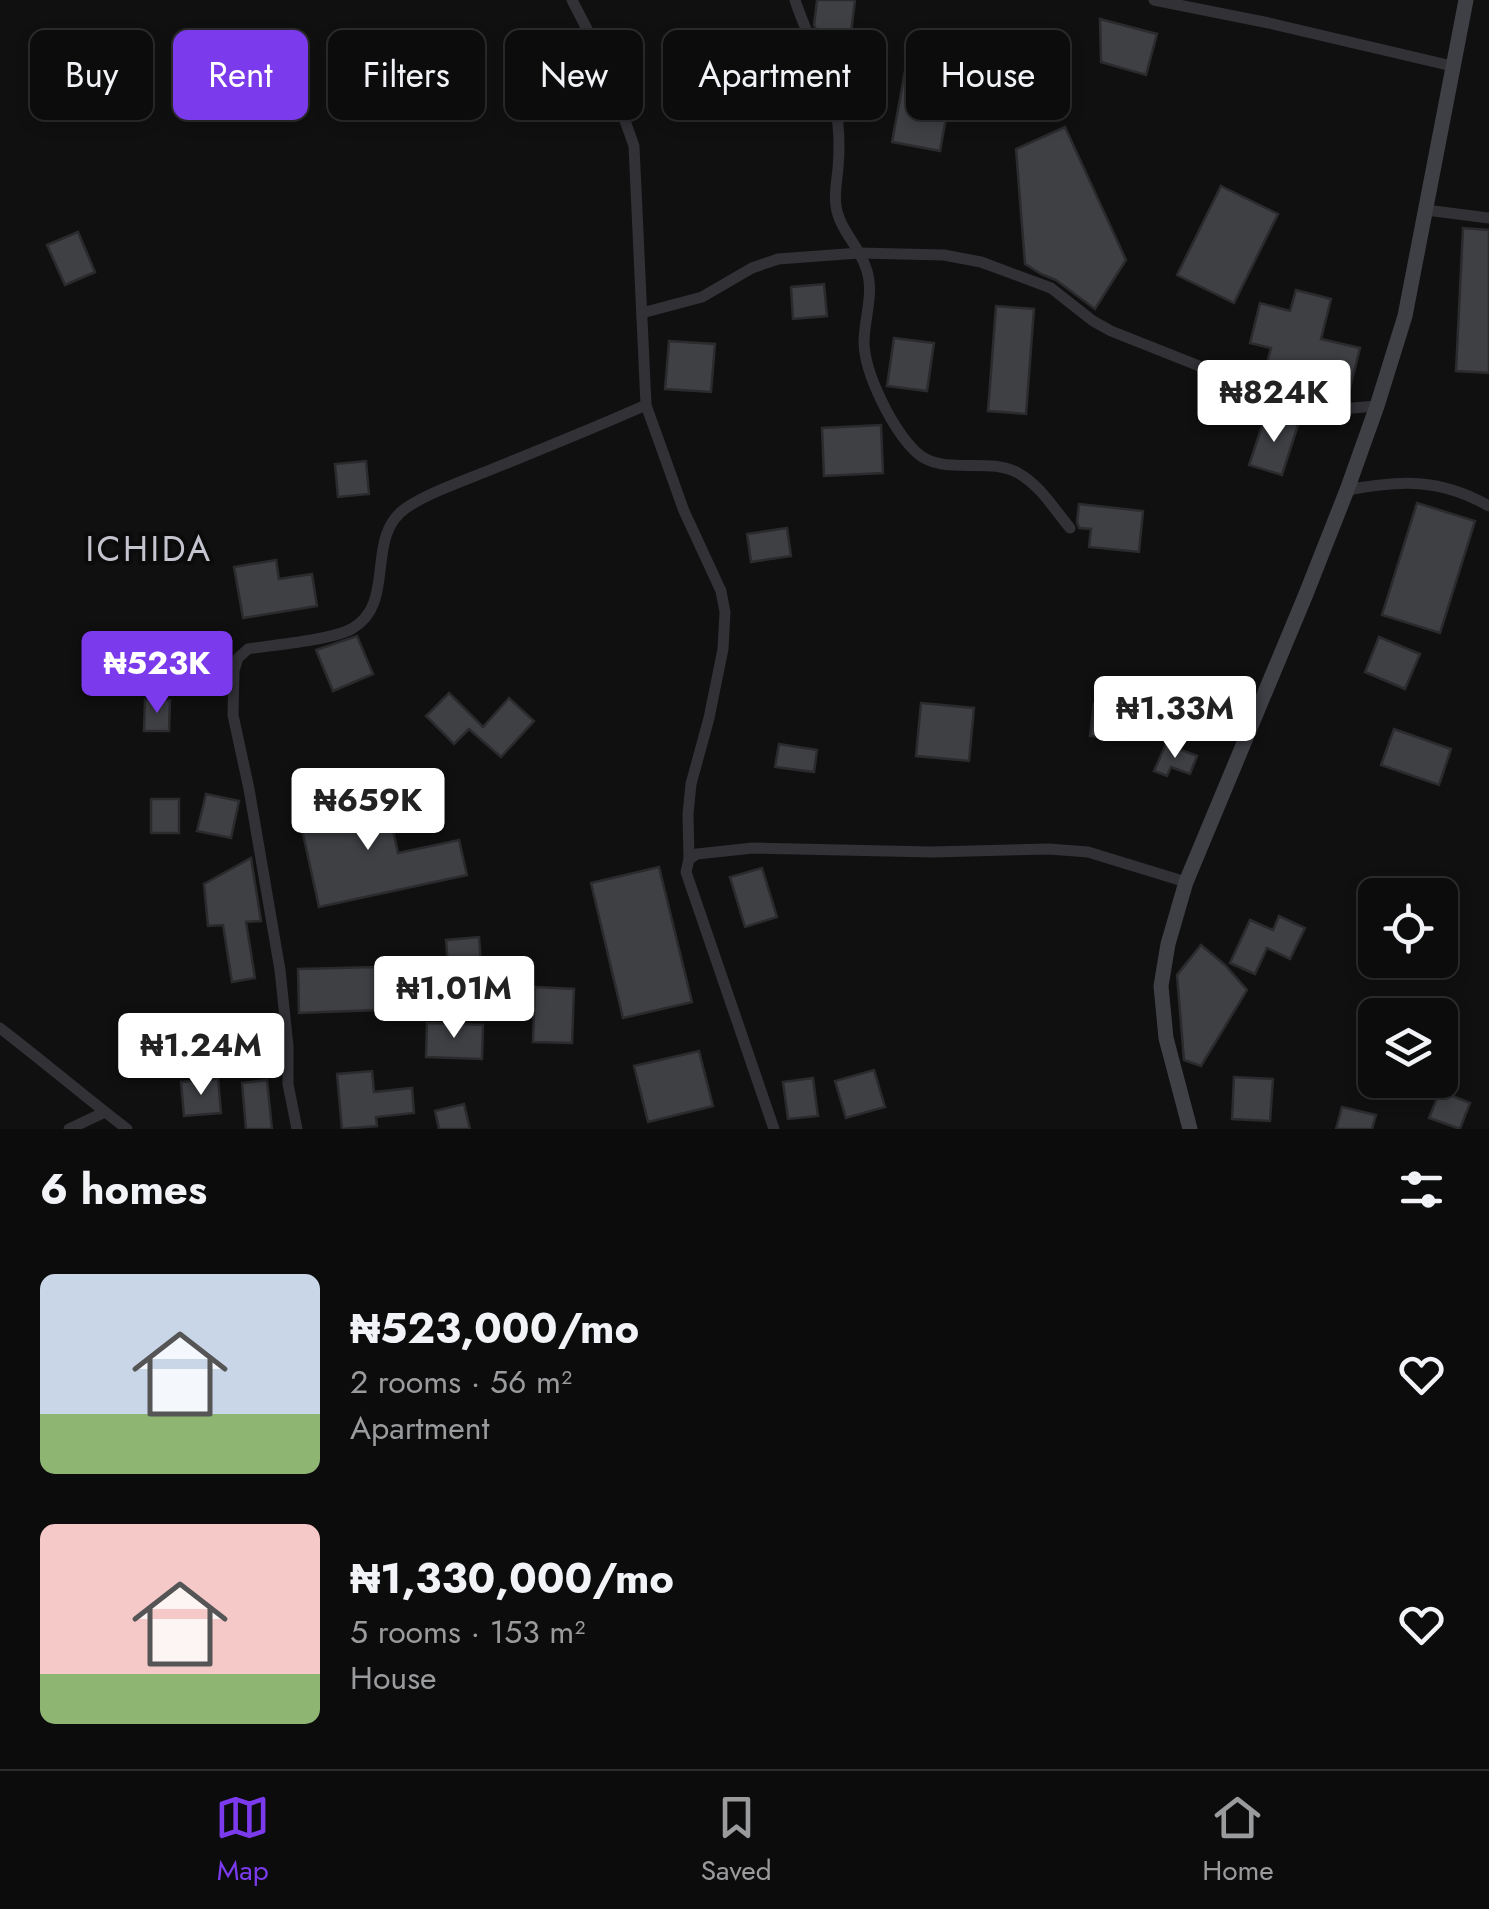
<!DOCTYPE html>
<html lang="en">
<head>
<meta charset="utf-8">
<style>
	:root { --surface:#0c0c0d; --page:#1a1a1b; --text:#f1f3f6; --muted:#9a9b9d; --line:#2c2c2e; --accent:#7c3aed }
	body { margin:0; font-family:Jost,sans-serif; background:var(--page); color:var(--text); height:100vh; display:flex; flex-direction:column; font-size:38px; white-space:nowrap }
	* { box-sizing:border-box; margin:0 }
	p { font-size:32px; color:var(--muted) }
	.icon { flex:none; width:55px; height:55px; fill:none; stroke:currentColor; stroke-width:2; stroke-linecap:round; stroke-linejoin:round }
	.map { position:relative; height:1129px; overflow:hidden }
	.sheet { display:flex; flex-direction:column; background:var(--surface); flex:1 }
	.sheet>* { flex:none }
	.hud { position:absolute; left:30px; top:30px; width:1430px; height:90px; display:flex; gap:20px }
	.buttons { position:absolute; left:1358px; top:878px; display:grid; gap:20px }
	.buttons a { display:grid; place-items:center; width:100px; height:100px; border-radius:15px; background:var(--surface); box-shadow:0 5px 15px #0003,0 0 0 2px var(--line); font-size:50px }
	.price { position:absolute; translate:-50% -85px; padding:0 22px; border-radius:10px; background:#fff; color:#222; font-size:32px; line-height:65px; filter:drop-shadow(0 2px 5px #0008) }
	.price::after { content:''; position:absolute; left:50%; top:60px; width:30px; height:22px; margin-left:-15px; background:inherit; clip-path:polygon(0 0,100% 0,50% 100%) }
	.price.current { background:var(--accent); color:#fff }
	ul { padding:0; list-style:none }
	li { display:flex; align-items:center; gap:30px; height:250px; padding:0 40px }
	li span { display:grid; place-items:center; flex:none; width:280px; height:200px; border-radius:15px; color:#555 }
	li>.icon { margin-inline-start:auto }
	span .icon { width:120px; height:120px; fill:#fffc; stroke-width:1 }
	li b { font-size:42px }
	h2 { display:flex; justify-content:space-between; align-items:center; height:120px; padding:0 40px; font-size:42px }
	.pill { padding:0 35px; border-radius:15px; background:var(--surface); box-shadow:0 5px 15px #0003,0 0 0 2px var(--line); font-size:35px; line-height:90px }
	.pill.current { background:var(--accent); color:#fff }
	.tab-bar { display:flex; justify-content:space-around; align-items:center; height:140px; border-top:2px solid var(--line); background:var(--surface); font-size:28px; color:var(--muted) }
	.tab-bar a { display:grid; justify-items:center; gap:5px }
	.tab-bar .current { color:var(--accent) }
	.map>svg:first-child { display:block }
	.building { fill:#3f4044; stroke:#2b2a2d; stroke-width:2.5 }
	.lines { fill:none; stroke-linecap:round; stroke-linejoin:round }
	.street { stroke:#313136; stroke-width:11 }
	.secondary { stroke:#3f4046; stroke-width:15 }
	.labels { text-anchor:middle; stroke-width:8; stroke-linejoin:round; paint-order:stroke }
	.quarter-label { font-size:35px; letter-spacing:2.5px; fill:#c3c4ce; stroke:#0b0b0c }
</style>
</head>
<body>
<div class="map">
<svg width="1489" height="1129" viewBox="0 0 1489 1129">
	<rect width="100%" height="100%" fill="#101011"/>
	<g class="building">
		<path d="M817,0H855L850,41L820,37L814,25Z"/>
		<path d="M1100,19L1157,34L1146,75L1101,62Z"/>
		<path d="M906,66L954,74L940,151L892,142Z"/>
		<path d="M1065,127L1126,260L1095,309L1056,280L1041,274L1025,264L1016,149Z"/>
		<path d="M1221,186L1278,214L1234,303L1177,275Z"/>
		<path d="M1463,228L1489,230V373L1456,371Z"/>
		<path d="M78,232L95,272L65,285L47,245Z"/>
		<path d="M824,284L827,316L793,319L791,287Z"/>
		<path d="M1296,290L1331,299L1321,339L1360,348L1348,396L1264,375L1271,348L1250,343L1260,303L1290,311Z"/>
		<path d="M996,306L1034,309L1026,414L988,411Z"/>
		<path d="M894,338L934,343L927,391L887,386Z"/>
		<path d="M669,341L715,344L711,392L665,389Z"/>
		<path d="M1266,414L1298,425L1282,475L1249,465Z"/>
		<path d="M881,425L883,473L824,476L822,428Z"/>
		<path d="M366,461L369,494L338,497L335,464Z"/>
		<path d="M1417,503L1475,521L1440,633L1382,615Z"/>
		<path d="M1079,504L1143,511L1139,552L1089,547L1091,529L1079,528L1077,522Z"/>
		<path d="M787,528L791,556L751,562L747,534Z"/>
		<path d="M276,560L279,579L312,574L317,606L243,618L234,567Z"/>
		<path d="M357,636L373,674L333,691L316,650Z"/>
		<path d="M1379,637L1420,654L1405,689L1365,672Z"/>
		<path d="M449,693L483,727L509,698L534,721L501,757L469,729L454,744L426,716Z"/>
		<path d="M145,700H170L169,731H144Z"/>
		<path d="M921,703L974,708L969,761L916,756Z"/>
		<path d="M1094,704L1130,708L1127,740L1090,736Z"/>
		<path d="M1394,729L1451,749L1439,785L1381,765Z"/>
		<path d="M779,744L817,750L814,772L775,767Z"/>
		<path d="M1166,744L1197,756L1190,774L1171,767L1167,776L1154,771Z"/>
		<path d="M384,792L398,853L459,840L467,875L319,907L298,811Z"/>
		<path d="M206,794L239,801L231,838L197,831Z"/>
		<rect x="151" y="799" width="28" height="34"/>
		<path d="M251,858L261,921L246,922L255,978L232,982L223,925L208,926L204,884Z"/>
		<path d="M659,867L692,1002L623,1018L591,883Z"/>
		<path d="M762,868L777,917L745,927L730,877Z"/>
		<path d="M1279,916L1305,928L1290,959L1267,948L1255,974L1230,963L1250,920L1273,930Z"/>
		<path d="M479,937L483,990L450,992L446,940Z"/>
		<path d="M1201,945L1225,965L1247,990L1201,1066L1184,1060L1177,975Z"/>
		<path d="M376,967L377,1010L299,1013L298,969Z"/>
		<path d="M535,987L574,989L572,1043L533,1042Z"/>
		<path d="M427,1023L483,1025L482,1059L426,1057Z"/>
		<path d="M699,1051L713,1106L648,1122L634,1066Z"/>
		<path d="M874,1070L885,1107L846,1118L835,1081Z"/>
		<path d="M372,1071L374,1092L412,1088L414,1113L376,1117L377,1126L342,1129L337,1074Z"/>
		<path d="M1234,1077L1273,1079L1270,1121L1232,1119Z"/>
		<path d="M813,1078L818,1116L788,1119L783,1082Z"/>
		<path d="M218,1079L221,1113L184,1116L181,1082Z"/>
		<path d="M267,1080L272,1129H246L242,1083Z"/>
		<path d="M1440,1091L1470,1103L1460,1129L1429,1118Z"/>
		<path d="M464,1104L470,1129H439L435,1111Z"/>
		<path d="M1342,1107L1376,1115L1372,1129H1336Z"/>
	</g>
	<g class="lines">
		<g class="street">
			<path d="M572,0L605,64L634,146L646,405L684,511L721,591L725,612L723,649L709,718L691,784L688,814L689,859L686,872L774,1129"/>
			<path d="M795,0C806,34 824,66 834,100C839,122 840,146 838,168C837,180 834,194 836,206C839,229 859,246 866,268C875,293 864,317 864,343C865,375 893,430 916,452C942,477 988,456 1018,473C1040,485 1054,509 1070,528"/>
			<path d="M1154,0L1269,23L1452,66"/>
			<path d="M1426,210L1489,218"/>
			<path d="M642,313L702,297L752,268L778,259L859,253L944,255L981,262L1051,288L1093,321L1111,331L1280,398L1313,406L1352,408L1377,406"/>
			<path d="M1347,490C1401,480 1439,478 1489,506"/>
			<path d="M689,859L697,854L753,848L932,852L1049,849L1088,852L1186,882"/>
			<path d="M0,1028C43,1061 84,1096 127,1129"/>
			<path d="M69,1129L103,1113"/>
			<path d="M297,1129L288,1084V1046L280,970L249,789L233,715L234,671L238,658L248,649C272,645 334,640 353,628C397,602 364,537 406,508C428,493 465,480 490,470C542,449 594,428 646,405"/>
		</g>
		<path class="secondary" d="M1190,1129L1166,1038L1161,986L1168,944L1186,882L1306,594L1347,490L1377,406L1405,316L1466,0"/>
	</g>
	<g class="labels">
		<g class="quarter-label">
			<text x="149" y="561">ICHIDA</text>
		</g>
	</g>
</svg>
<div class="buttons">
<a><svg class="icon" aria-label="locate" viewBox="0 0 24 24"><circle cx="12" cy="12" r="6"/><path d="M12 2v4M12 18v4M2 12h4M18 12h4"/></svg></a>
<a><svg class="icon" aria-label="layers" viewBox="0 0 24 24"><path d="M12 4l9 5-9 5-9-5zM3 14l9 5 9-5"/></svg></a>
</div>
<b class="price" style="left:1274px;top:445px">₦824K</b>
<b class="price current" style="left:157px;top:716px">₦523K</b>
<b class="price" style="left:1175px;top:761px">₦1.33M</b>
<b class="price" style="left:368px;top:853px">₦659K</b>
<b class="price" style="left:454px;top:1041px">₦1.01M</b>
<b class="price" style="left:201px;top:1098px">₦1.24M</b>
<div class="hud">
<a class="pill">Buy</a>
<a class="pill current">Rent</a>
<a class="pill">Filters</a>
<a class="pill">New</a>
<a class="pill">Apartment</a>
<a class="pill">House</a>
</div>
</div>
<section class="sheet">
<h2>6 homes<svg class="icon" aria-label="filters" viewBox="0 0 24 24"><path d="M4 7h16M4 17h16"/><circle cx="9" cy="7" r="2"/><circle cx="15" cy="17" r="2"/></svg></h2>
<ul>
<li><span style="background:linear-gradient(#c9d6e8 70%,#8fb573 0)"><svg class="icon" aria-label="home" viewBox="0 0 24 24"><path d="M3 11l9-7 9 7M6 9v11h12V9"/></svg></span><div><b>₦523,000/mo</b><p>2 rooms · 56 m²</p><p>Apartment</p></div><svg class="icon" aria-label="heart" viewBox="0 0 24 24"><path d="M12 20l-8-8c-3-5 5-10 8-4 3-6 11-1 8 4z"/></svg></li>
<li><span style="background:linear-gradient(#f6c9c9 75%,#8fb573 0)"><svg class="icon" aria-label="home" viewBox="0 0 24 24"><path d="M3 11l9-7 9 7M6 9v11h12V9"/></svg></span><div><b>₦1,330,000/mo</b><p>5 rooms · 153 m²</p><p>House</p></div><svg class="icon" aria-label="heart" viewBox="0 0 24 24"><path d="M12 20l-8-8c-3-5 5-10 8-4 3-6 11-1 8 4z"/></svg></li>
</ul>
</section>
<nav class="tab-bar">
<a class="current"><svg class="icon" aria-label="map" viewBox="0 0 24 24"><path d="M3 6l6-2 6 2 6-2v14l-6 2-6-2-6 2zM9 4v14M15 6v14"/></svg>Map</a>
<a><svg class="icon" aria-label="saved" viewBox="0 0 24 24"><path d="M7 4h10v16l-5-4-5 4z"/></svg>Saved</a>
<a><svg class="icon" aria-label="home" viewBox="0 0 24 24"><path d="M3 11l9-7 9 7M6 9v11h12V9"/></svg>Home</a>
</nav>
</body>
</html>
